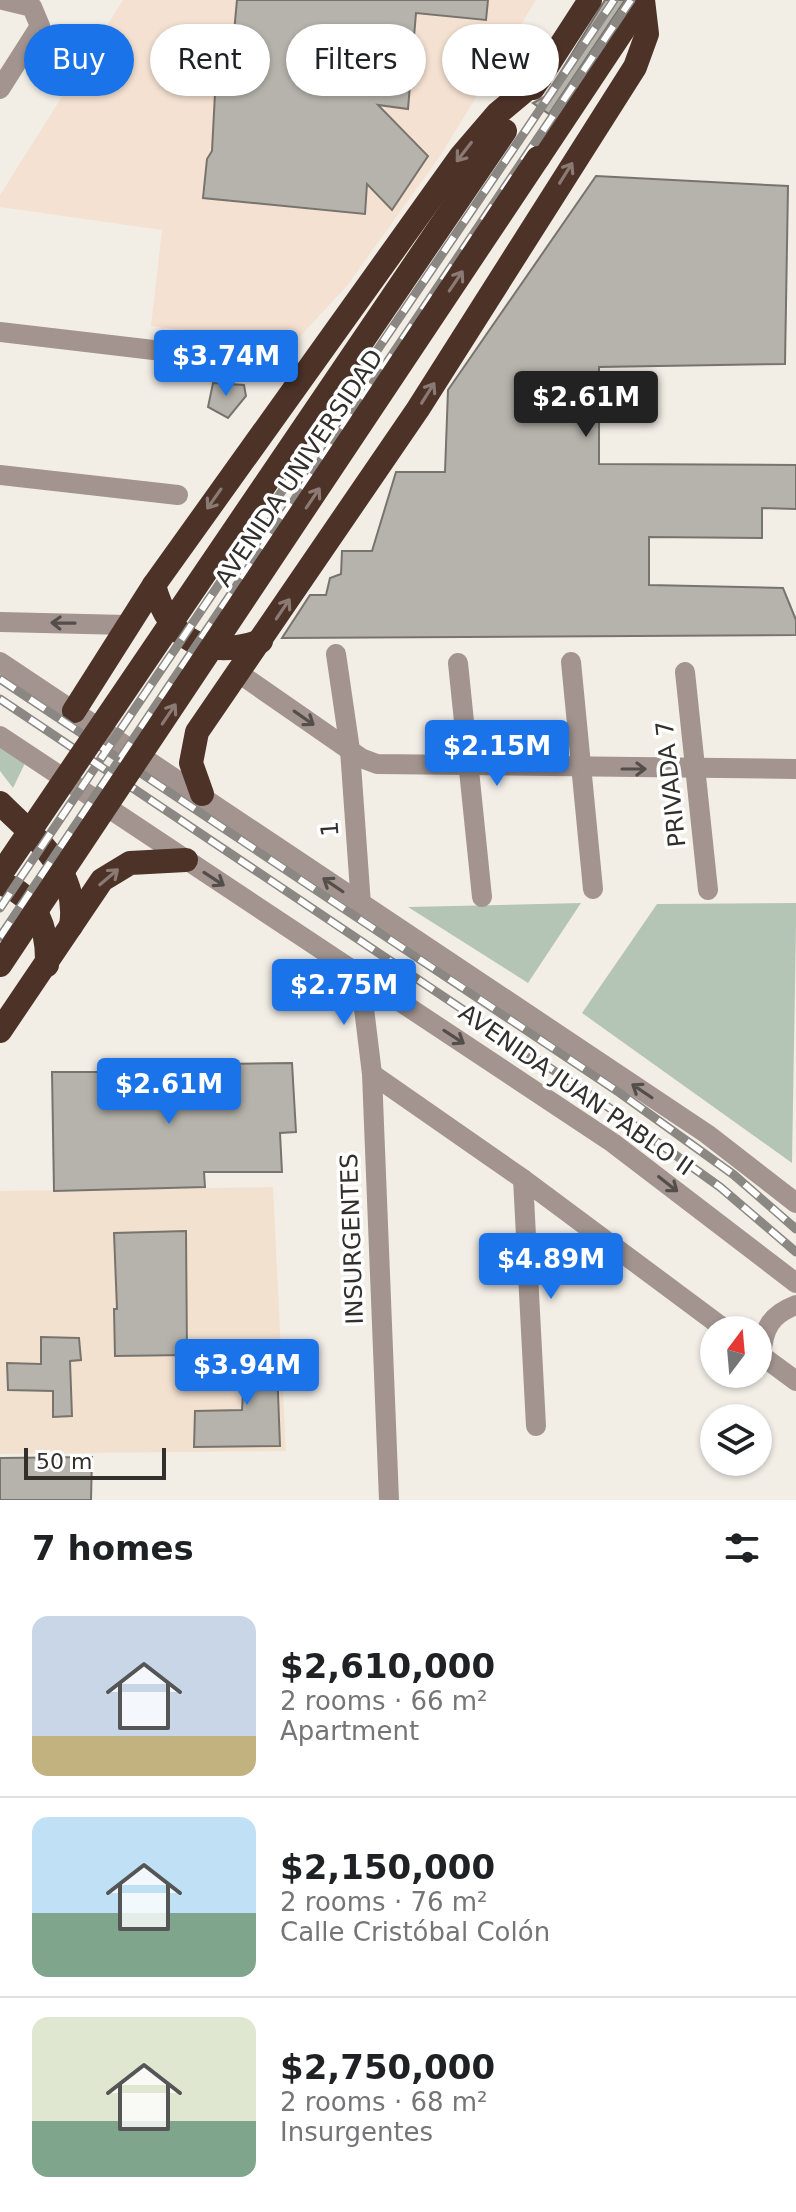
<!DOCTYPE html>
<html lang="en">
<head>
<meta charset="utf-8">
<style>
	:root { --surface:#fff; --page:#f6f6f6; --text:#202124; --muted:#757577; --line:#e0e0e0; --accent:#1a73e8 }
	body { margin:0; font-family:"DejaVu Sans",sans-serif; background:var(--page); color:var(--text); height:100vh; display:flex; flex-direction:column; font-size:30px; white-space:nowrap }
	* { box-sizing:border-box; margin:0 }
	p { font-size:26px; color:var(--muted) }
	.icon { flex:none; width:44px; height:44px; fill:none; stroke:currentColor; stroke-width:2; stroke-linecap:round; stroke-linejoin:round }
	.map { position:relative; height:1500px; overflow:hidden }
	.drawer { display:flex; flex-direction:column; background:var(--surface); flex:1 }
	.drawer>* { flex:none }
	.hud { position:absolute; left:24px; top:24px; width:748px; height:72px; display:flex; gap:16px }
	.needle { width:52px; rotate:16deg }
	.fabs { position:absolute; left:700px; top:1316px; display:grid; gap:16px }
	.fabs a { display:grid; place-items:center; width:72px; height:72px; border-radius:50%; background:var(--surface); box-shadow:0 2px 6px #0004; font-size:40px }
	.scale { position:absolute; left:24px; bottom:20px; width:142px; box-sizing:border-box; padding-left:8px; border:4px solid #31302d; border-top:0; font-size:22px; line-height:28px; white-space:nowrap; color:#31302d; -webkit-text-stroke:6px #fff; paint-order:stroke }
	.price { position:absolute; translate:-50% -68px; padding:0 18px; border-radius:8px; background:var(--accent); color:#fff; font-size:26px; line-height:52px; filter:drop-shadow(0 2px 4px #0008) }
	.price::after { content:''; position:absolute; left:50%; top:48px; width:24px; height:18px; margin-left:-12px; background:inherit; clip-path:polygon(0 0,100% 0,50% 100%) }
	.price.active { background:#222; color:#fff }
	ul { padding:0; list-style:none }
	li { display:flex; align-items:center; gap:24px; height:200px; padding:0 32px }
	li+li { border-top:2px solid var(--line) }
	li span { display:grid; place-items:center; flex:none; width:224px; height:160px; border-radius:16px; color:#555 }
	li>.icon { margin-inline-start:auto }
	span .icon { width:96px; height:96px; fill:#fffc; stroke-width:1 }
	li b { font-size:34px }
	h2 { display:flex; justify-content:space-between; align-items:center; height:96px; padding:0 32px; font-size:34px }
	.pill { padding:0 28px; border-radius:36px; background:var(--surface); box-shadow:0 2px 6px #0004; font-size:28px; line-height:72px }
	.pill.active { background:var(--accent); color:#fff }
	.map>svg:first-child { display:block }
	.industrial { fill:#f3e1d0 }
	.medical { fill:#f4e1d1 }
	.green { fill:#b4c5b6 }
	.building { fill:#b6b3ac; stroke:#77746d; stroke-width:2 }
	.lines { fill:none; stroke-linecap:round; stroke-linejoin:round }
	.minor { stroke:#a3948f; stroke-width:20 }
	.highway { stroke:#4d3228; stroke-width:24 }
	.rail-casing { stroke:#8b8883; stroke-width:9 }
	.rail { stroke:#fff; stroke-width:6; stroke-dasharray:18; stroke-linecap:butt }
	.highway-bridge { stroke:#4d3228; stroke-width:24 }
	.oneway { stroke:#8b7a73 }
	.oneway2 { stroke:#534e4a }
	.labels { text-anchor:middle; stroke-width:7; stroke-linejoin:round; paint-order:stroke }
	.street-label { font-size:24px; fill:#31302d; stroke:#fff }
</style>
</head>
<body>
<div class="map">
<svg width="796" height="1500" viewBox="0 0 796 1500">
	<rect width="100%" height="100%" fill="#f2eee6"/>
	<path class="industrial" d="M273,1187L286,1451L0,1454V1191Z"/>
	<path class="medical" d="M123,0H536L440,156L347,286L292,345L151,326L162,230L0,207V195Z"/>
	<g class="green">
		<path d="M0,739L28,757L13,788L0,771Z"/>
		<path d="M581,903L528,983L408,907Z"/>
		<path d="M796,903V927L792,1163L582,1013L657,904Z"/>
	</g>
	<g class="building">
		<path d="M237,0H488L486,20L416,13L408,109L378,105L428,156L392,210L367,184L365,214L203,198L207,159L212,151L216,74L230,75Z"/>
		<path d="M605,0H625L549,114L533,103L546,96Z"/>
		<path d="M596,176L788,186L785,364L599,367V464L796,465V509L762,508V538L649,537V585L783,588L796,620V635L282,638L310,595H326L330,578L341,574L342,551H372L396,472H445L448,390Z"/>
		<path d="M213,383L244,385L246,396L228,418L208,407Z"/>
		<path d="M292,1063L296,1132L280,1133L282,1172H204L205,1187L54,1191L52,1072H220L221,1064Z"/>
		<path d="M186,1231L187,1355L115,1356L114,1309H117L114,1233Z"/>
		<path d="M41,1337L79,1338L81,1360L70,1361L72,1416L53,1417V1391L8,1390L7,1363L41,1364Z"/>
		<path d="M276,1341L280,1446L194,1447L195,1411L242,1410L246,1343Z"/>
		<path d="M92,1457L91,1500H0V1458Z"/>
	</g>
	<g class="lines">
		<g class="minor">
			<path d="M0,89L40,26L32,7L3,0"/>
			<path d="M0,332L196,355"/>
			<path d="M0,475L178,495"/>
			<path d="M0,622L127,625"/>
			<path d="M336,654L350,750L361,905"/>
			<path d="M0,662L707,1134L796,1203"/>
			<path d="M571,662L593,889"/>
			<path d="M458,663L482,897"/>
			<path d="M685,672L708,890"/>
			<path d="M240,674L361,758L377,764L796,769"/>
			<path d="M0,736L613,1143L796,1283"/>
			<path d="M360,976L372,1074L389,1500"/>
			<path d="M372,1074L523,1179L726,1330"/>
			<path d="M523,1179L536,1426"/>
			<path d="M758,1353L796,1381"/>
			<path d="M761,1355C764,1328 770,1315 796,1305"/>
		</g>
		<g class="highway">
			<path d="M533,88L590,0"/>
			<path d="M538,158L643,0"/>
			<path d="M154,585C169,641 207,660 261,641"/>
			<path d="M74,711L154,585L461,156L497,114L540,78"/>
			<path d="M202,794L191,763L197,732L418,409L635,67L647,34L643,0"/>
			<path d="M0,803C35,838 80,871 71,926"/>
			<path d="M0,883C37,895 48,929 47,965"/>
			<path d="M0,1031L102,880L130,863L186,860"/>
		</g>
		<defs>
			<g id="rail">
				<path d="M0,679L620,1093L734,1175L796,1229"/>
				<path d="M0,699L611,1109L720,1187L796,1252"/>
				<path d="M0,908L614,0"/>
				<path d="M0,937L631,0"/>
			</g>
		</defs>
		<use href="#rail" class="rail-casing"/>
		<use href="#rail" class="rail"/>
		<g class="highway-bridge">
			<path d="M0,875L505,131"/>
			<path d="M0,965L538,158"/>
		</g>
	</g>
	<defs><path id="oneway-shaft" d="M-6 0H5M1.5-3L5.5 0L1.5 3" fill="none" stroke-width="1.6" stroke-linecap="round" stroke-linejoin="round" transform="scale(2)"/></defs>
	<g class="oneway">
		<use href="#oneway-shaft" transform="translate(464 152) rotate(128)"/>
		<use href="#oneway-shaft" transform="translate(566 173) rotate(-58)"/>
		<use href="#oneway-shaft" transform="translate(456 281) rotate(-56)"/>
		<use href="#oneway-shaft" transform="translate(428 393) rotate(-58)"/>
		<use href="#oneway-shaft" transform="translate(313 498) rotate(-56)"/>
		<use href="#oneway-shaft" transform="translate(214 499) rotate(125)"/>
		<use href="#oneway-shaft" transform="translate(283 609) rotate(-56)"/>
		<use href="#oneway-shaft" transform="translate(169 714) rotate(-56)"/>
		<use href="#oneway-shaft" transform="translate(109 877) rotate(-40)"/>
	</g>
	<g class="oneway2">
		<use href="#oneway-shaft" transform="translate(63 623) rotate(-179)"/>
		<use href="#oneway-shaft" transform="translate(304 718) rotate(35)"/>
		<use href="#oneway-shaft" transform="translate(634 769)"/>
		<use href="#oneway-shaft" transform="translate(214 879) rotate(33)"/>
		<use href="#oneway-shaft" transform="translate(333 885) rotate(-146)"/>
		<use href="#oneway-shaft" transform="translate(454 1037) rotate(33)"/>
		<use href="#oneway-shaft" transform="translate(642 1091) rotate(-146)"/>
		<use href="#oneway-shaft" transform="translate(668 1184) rotate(38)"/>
	</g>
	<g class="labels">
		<g class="street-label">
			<text transform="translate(299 468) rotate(-56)" y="8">AVENIDA UNIVERSIDAD</text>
			<text transform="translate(671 784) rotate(-96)" y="8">PRIVADA 7</text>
			<text transform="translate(330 829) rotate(-94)" y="8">1</text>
			<text transform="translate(576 1090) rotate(35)" y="8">AVENIDA JUAN PABLO II</text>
			<text transform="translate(352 1239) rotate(-92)" y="8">INSURGENTES</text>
		</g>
	</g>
</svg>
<div class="fabs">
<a><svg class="needle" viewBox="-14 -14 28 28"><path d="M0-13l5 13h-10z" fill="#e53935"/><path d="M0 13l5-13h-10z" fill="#757577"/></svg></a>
<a><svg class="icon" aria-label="layers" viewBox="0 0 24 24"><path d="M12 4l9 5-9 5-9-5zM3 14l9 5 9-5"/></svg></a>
</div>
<div class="scale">50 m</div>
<b class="price" style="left:226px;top:398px">$3.74M</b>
<b class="price active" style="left:586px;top:439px">$2.61M</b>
<b class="price" style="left:497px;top:788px">$2.15M</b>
<b class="price" style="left:344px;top:1027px">$2.75M</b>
<b class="price" style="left:169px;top:1126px">$2.61M</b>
<b class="price" style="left:551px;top:1301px">$4.89M</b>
<b class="price" style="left:247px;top:1407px">$3.94M</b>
<div class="hud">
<a class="pill active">Buy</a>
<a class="pill">Rent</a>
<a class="pill">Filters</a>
<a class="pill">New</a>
</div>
</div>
<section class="drawer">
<h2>7 homes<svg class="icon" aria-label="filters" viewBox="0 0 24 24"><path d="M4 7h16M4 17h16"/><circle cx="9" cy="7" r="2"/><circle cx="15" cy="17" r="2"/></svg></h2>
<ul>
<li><span style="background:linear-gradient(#c9d6e8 75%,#c2b280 0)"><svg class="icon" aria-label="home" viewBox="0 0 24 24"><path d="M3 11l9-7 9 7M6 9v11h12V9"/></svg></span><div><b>$2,610,000</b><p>2 rooms · 66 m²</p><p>Apartment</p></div></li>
<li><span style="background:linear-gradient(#bfe0f5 60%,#7fa58c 0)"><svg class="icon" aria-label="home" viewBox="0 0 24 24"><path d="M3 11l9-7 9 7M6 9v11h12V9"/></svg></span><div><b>$2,150,000</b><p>2 rooms · 76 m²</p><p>Calle Cristóbal Colón</p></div></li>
<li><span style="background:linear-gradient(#dfe7d0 65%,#7fa58c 0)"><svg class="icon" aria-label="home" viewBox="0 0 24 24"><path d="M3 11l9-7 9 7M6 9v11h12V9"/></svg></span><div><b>$2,750,000</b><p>2 rooms · 68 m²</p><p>Insurgentes</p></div></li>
</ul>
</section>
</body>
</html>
